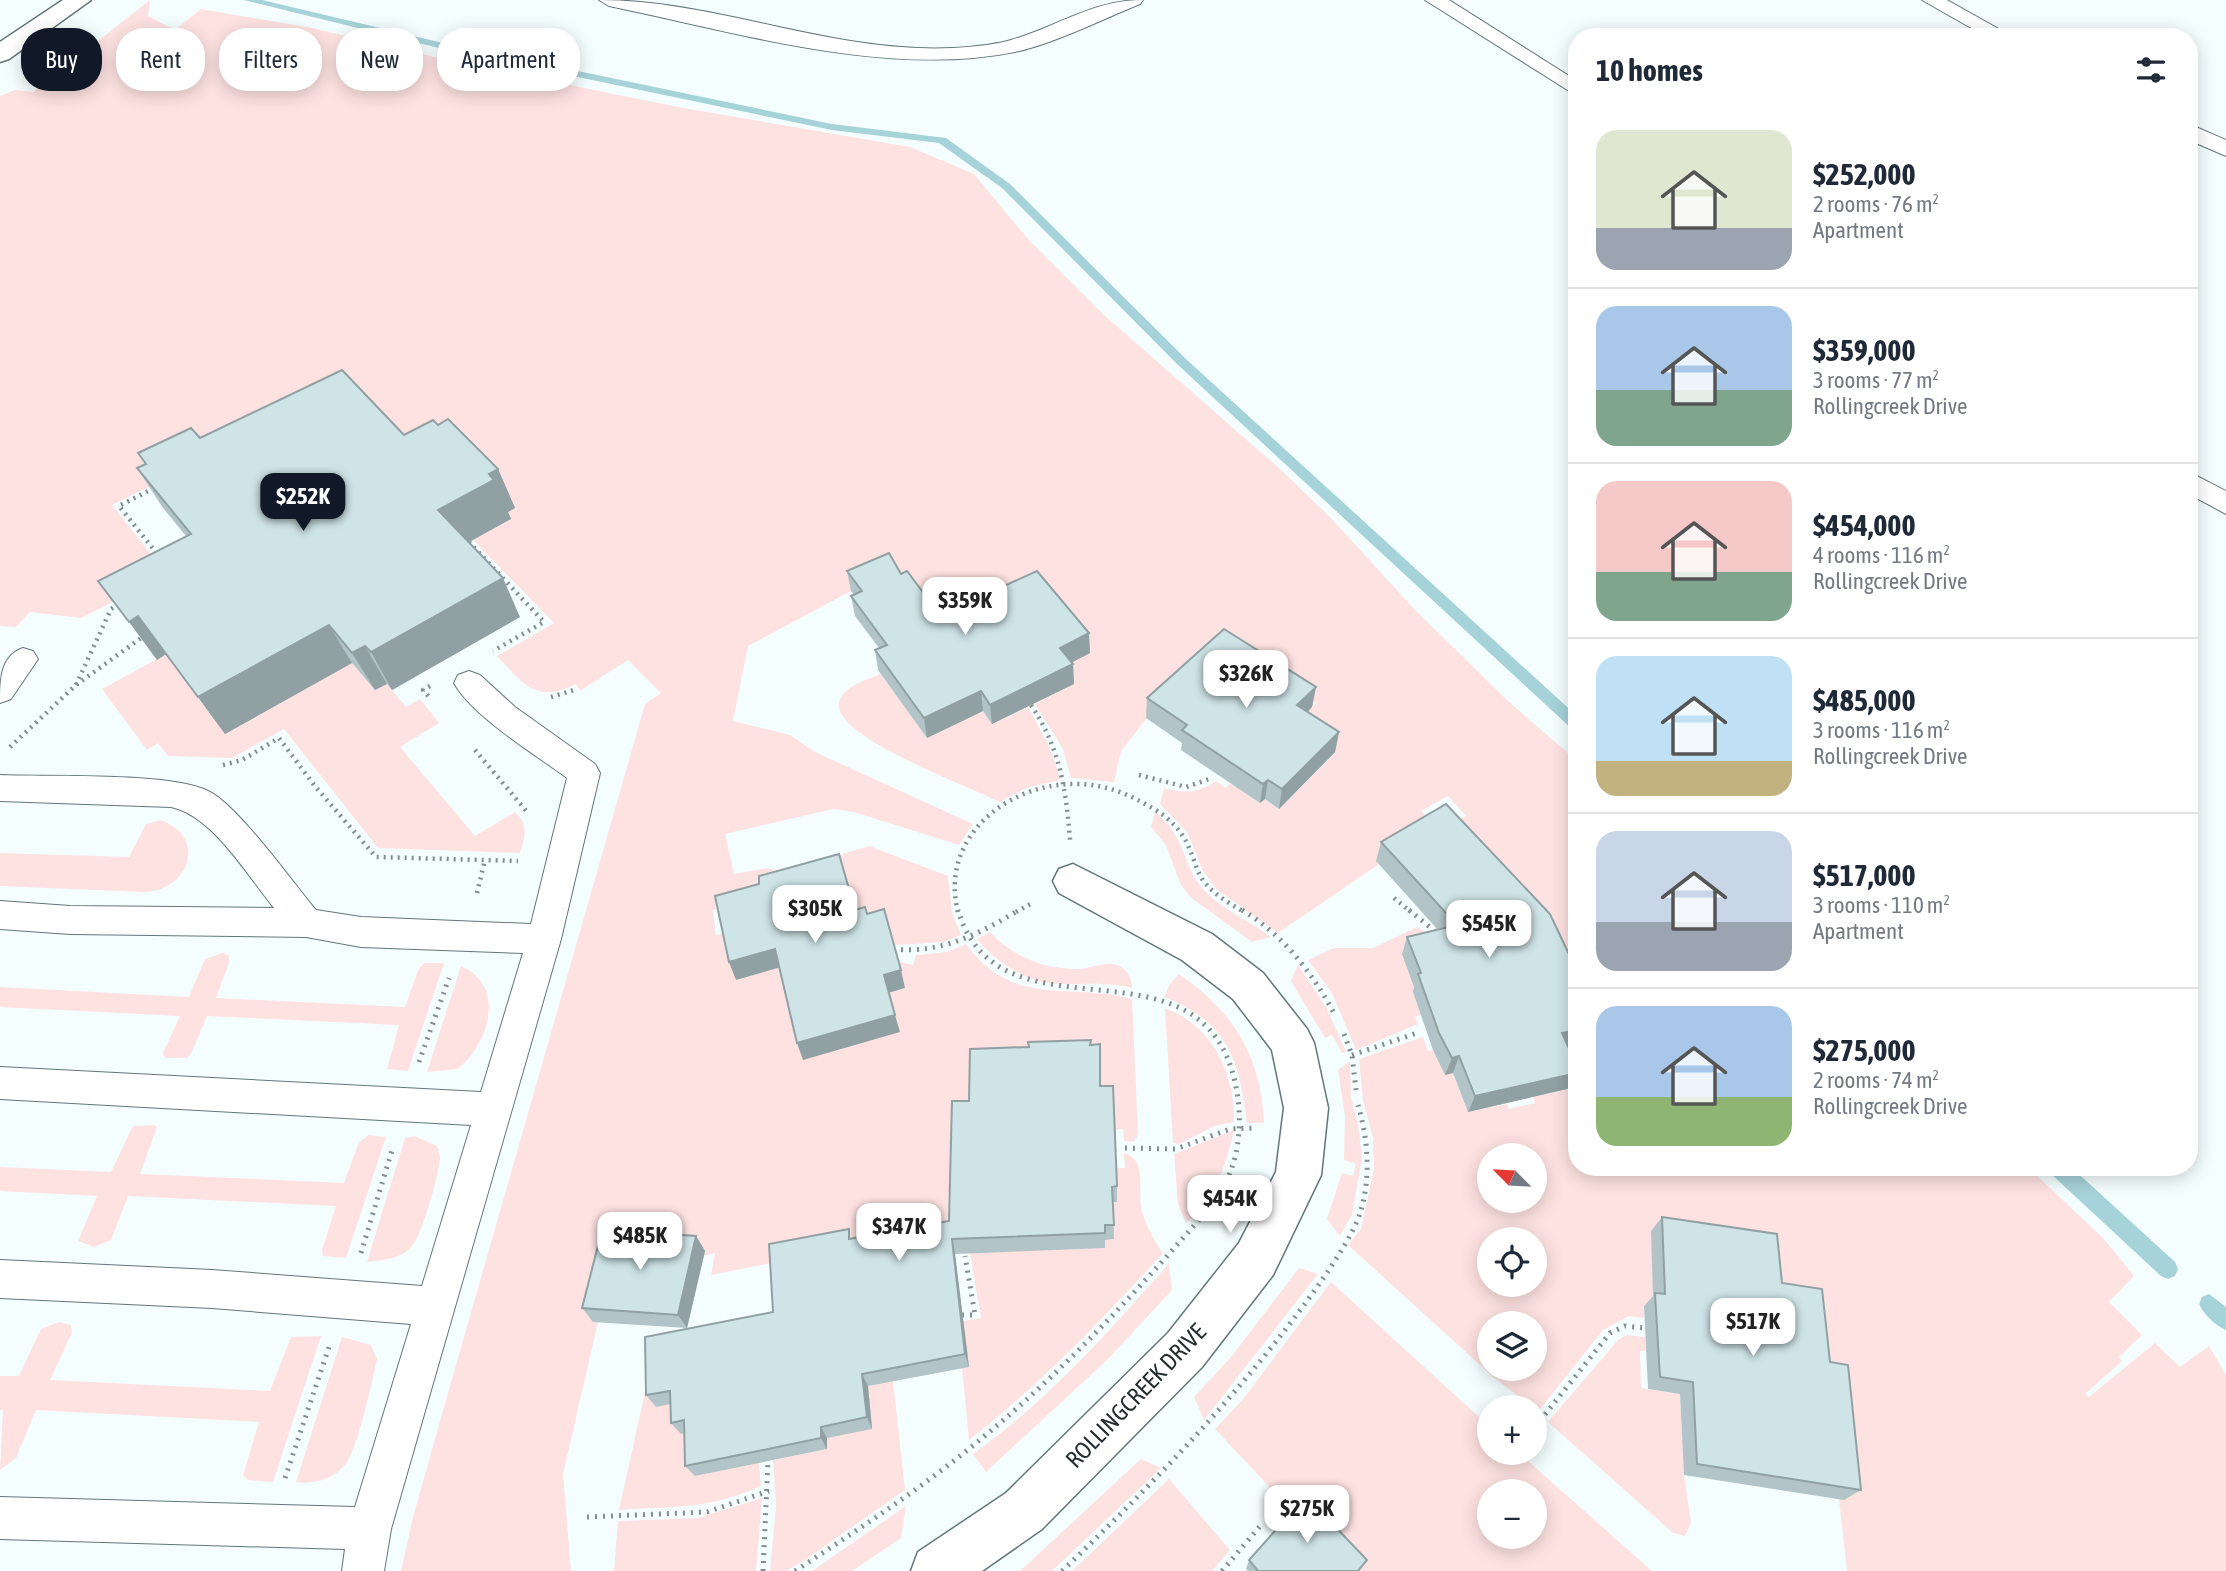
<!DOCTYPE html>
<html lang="en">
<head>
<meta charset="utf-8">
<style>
	:root { --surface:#fff; --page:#f6f6f7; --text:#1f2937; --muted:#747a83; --line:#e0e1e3; --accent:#111827 }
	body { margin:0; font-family:"Asap Condensed",sans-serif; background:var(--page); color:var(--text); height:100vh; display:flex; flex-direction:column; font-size:26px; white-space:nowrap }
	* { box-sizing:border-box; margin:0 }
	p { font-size:23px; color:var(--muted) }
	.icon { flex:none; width:38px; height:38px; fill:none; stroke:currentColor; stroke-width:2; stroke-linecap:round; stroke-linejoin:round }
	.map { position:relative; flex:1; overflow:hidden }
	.drawer { position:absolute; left:1568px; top:28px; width:630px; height:1148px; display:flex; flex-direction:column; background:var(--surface); border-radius:28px; box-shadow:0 4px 18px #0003 }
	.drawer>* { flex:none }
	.top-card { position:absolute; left:21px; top:28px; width:665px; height:63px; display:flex; gap:14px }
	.needle { width:46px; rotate:294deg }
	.fabs { position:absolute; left:1477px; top:1143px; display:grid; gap:14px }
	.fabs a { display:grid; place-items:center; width:70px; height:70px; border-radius:50%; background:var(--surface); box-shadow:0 4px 18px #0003; font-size:35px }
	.price { position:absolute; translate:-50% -60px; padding:0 16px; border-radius:14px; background:#fff; color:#222; font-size:23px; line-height:46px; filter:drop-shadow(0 2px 4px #0008) }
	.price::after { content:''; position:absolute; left:50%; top:42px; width:21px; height:16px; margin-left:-10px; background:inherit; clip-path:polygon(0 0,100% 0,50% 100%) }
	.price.on { background:var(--accent); color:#fff }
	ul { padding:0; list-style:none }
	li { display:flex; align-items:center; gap:21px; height:175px; padding:0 28px }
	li+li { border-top:2px solid var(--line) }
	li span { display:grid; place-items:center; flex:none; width:196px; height:140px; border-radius:21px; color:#555 }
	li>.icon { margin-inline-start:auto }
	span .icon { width:84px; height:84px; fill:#fffc; stroke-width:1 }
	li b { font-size:30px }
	h2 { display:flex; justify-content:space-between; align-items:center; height:84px; padding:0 28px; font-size:30px }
	.pill { padding:0 24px; border-radius:28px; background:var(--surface); box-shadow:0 4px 18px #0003; font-size:24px; line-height:63px }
	.pill.on { background:var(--accent); color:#fff }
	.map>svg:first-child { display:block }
	.green { fill:#fde2e1; fill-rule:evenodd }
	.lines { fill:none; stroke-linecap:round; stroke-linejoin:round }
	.stream { fill:#a6d3d9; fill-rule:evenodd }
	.service-casing { stroke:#637679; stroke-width:2 }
	.minor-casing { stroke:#637679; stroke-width:3 }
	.secondary-casing { stroke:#637679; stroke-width:3 }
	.path-far1 { stroke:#848d8e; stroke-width:4.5; stroke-dasharray:2 5; stroke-linecap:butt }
	.path { stroke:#848d8e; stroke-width:5; stroke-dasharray:2 6; stroke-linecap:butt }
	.service { fill:#fff; fill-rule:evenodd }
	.minor { fill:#fff; fill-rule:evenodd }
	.secondary { fill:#fff; fill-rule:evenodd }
	.wall { fill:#b2c4c7 }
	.shaded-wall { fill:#91a0a2 }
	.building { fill:#cfe4e7; stroke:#91a0a2; stroke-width:2 }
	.labels { text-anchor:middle; stroke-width:5; stroke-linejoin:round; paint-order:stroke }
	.near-street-label { font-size:24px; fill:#242d2e; stroke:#fff }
</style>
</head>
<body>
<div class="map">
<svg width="2226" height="1571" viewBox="0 0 2226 1571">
	<rect width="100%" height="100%" fill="#f5feff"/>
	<g class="green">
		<path d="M150,0L148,16L175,30L201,9L312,28L452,61L678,107L910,147L974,174L1027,238L1104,315L1280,469L1330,517L1415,610L1508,701L1577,761V1008L1445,828L1466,816L1448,796L1421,811L1435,826L1278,933L1216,889L1203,871L1187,832L1160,804L1164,788C1185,794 1198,793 1216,781L1226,788L1230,783L1260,803L1265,799L1279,809L1335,753L1294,725L1316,703L1289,685L1147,718L1121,751L1114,782L1071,778L1063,749L1035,704L1068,687L1061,668L1089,653L963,626L851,591L748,646L733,721L790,735L815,752L973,824L959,845L854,812L833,809L725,834L734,874L767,868L785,872L765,896L713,910L716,935L726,932L781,967L888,993L905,988L896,961L913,965L916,955L947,952L966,944C1013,1009 1070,982 1132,999L1138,1134L1134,1142L1124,1141L1123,1129L1114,1130L961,1196L886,1382L893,1381L894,1390L905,1490L805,1560L786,1571H770L776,1506L773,1460L827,1449L776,1262L711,1275L715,1253L703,1256L704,1251L593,1321L598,1322L563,1474L571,1571H401L413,1517L444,1407L645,704L661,693L628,660L580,691L576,684C535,704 524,684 497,656L554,623L473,540L510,520L505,513L514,508L222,451L112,505L158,563L146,585L81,618L30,612L16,627L0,626V96L15,90L33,92Z"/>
		<path d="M166,654L352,663L375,690L387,684L406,707L420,699L439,723L400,747L475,836L515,812C529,824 525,838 520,853L378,848L284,729L232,758L168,756L158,743L147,750L102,689Z"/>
		<path d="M881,674L927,738L983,711L993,724L1028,707L1048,744L1061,780L1029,787L999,802C973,787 822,734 840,699C847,685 868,679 881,674Z"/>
		<path d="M1155,812C1188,839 1181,865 1204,890C1221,909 1250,921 1271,937L1252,942L1190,897L1180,883L1166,845L1151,827Z"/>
		<path d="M161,820C209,839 188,891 144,892L0,886V853L129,857L146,824Z"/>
		<path d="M869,846L948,876L952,913L961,935L944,942L895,945L889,927L871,932L859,928L837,861L842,854Z"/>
		<path d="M1417,927L1434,937L1416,990L1421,1015L1415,1017L1418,1024L1356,1050L1332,993L1308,960L1334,948H1373Z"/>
		<path d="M990,932C1012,957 1047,970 1080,969C1091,968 1102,963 1113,964C1125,966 1132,977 1132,988C1109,982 1089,984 1066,984C1031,985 998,965 977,939Z"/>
		<path d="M222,953L229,955V963L216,998L405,1007L419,968L425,963H444L408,1071L387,1069L399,1025L207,1016L191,1054L187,1058H165L163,1053L180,1016L0,1007V987L189,997L205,959Z"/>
		<path d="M1298,965L1327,1009L1346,1052L1342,1053L1332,1035L1325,1038L1291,981Z"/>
		<path d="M461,966C507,986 489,1045 457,1069L427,1072Z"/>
		<path d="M1179,974C1234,1012 1261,1056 1264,1123H1247C1239,1059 1228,1022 1164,997L1170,984Z"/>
		<path d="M1165,1008C1212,1026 1235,1072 1234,1122L1215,1126L1179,1144L1173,1143Z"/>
		<path d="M1423,1037L1428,1051L1435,1049L1445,1075L1453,1073L1468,1112L1507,1104L1509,1109L1535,1103L1533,1097L1577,1087V1167H2028L2103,1238L2134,1276L2109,1302L2142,1335L2119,1357L2122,1361L2085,1394L2089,1397L2155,1343L2180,1367L2209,1346L2226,1375V1571H1847L1839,1499L1844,1500L1653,1307H1644V1318L1629,1316L1603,1330L1538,1412L1491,1375L1348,1245L1361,1229L1374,1168L1373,1138L1363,1100L1359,1059ZM1489,1155H1535V1200H1489ZM1489,1239H1535V1284H1489ZM1489,1323H1535V1368H1489Z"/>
		<path d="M1350,1061L1351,1097L1358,1124L1362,1158L1352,1215L1340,1236L1327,1219L1342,1173L1353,1176L1356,1164L1344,1160L1345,1116L1338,1070Z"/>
		<path d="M154,1125L157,1127L140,1174L344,1183L359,1142L369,1135L386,1137L346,1258L323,1256L322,1250L336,1206L128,1196L111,1240L94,1247L78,1241L97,1196L0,1191V1167L111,1172L133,1126Z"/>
		<path d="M1234,1130C1226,1167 1214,1197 1186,1223L1178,1204L1174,1154Z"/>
		<path d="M414,1136L437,1146L440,1157C439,1173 423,1234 412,1246C402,1259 382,1260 367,1262L405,1138Z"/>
		<path d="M1124,1153C1147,1159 1138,1190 1141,1207C1144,1223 1154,1240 1163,1253C1102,1320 1041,1384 969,1440L962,1368L968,1367L963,1321L981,1318L970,1253L1113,1239L1115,1168H1125Z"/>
		<path d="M1169,1263L1172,1290L1108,1359L986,1472L973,1454C1047,1401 1109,1332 1169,1263Z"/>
		<path d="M1299,1268L1318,1274L1204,1420L1194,1397L1231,1357Z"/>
		<path d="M1331,1282L1489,1426V1452L1519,1453L1652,1571H1360L1361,1569L1295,1514L1215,1429L1244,1398ZM1489,1491H1535V1536H1489Z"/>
		<path d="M59,1322L71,1325L72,1332L50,1380L270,1391L291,1337L321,1336L273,1482L248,1480L243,1475L259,1422L36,1410L16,1458L0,1470L3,1410H0V1376H19L41,1329Z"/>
		<path d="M1627,1335L1645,1337L1646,1351H1640L1641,1388L1680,1394L1684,1475L1691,1523L1685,1536L1673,1533L1548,1422L1619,1339Z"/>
		<path d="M342,1337L371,1345L377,1359C372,1382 359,1442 348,1460C338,1478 315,1485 296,1482Z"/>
		<path d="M653,1356L656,1406L680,1403L681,1433L693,1431L695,1476L759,1463L761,1486C707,1510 676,1506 619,1510Z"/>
		<path d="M1141,1459L1161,1468L1052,1571H1020Z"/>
		<path d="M1169,1479L1230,1550L1212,1571H1072Z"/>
		<path d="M762,1498L756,1571H614L618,1521L698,1518Z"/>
		<path d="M906,1506L901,1538L852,1571H812Z"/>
	</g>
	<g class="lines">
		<g class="stream">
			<path d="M244,0H262L443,43L832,124L946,138L1010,184L1186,359L1577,716V731L1572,729L1178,365L1002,188L939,143L832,130L443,49Z"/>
			<path d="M2048,1167H2071L2175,1262L2178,1269L2175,1276L2168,1279L2161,1276L2050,1173Z"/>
			<path d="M2209,1294L2226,1307V1330C2215,1325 2204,1315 2199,1304L2202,1297Z"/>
		</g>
		<defs>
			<g id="service">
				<path d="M599,0C718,0 833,54 953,48C971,47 994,45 1011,40C1059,26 1092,0 1143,0L1140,4C1103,19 1053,44 1015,52C886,78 736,32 609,6Z"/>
				<path d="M1425,0H1449L1577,81V96Z"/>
				<path d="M1922,0H1947L2013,37H1987Z"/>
				<path d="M2189,124L2226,140V156L2189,140Z"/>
				<path d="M2189,472L2226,491V514L2189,494Z"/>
				<path d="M23,648L33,651L38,659L11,699L0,703C0,680 0,656 23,648Z"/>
				<path d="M469,671L480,675L515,707L595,764L600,773L561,939L391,1529L384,1571H342L345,1549L0,1539V1497L355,1507L411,1324L212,1308L0,1298V1260L212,1270L422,1286L471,1125L0,1099V1067L481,1092L523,953L361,947L306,937L70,934L0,929V901L70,906L274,908C247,875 213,816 171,807L0,801V775C46,777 172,772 208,791C238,805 292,882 316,910L361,917L531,924L567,778C536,755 472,716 454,683L458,675Z"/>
			</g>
			<path id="minor" d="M1073,864L1212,934L1263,973L1307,1029L1314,1043L1328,1108L1321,1175L1273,1275L1202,1367L1042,1529L982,1571H911L918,1552L1006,1493L1168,1333L1239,1243L1276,1172L1284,1108L1272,1050L1233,999L1182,960L1059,893L1053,881L1059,869Z"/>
			<path id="secondary" d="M63,0H91L9,59L0,62V42Z"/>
		</defs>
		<use href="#service" class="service-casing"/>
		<use href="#minor" class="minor-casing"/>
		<use href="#secondary" class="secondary-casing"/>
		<g class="path-far1">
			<path d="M154,488L119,506L159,556"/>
			<path d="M469,542L544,622L493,651"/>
			<path d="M76,685L111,609L119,604"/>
			<path d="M430,686L423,690L430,698"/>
			<path d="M551,697L577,689"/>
			<path d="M1031,705C1060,748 1066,789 1070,840"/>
			<path d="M10,747L76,685L141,638"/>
			<path d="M475,750L528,813"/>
			<path d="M223,765L242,760L279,738L314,785L376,857L518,861"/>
			<path d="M1139,775L1186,787L1212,778"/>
			<path d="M477,893L485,860"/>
			<path d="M1394,898L1411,912"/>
			<path d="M958,912C939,838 1007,783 1076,784C1101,784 1125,792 1147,805C1166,815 1182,829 1190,850C1195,861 1197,874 1206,884C1216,896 1231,904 1244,912"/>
			<path d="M1016,912L1034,902"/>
		</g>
		<g class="path">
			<path d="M1242,910C1283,935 1311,971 1334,1013"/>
			<path d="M1409,910L1437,933"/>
			<path d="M893,949C941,954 979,934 1019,910"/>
			<path d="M1344,1034L1352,1055L1356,1090"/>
			<path d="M1352,1055L1420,1032"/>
			<path d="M419,1062L449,978"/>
			<path d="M1125,1148L1176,1149L1230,1129L1255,1128"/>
			<path d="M361,1253L393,1147"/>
			<path d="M962,1315H975L965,1256"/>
			<path d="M1535,1427L1610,1333L1625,1326L1644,1328"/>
			<path d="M285,1478L330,1344"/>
			<path d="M587,1517L707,1512L769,1491"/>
			<path d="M763,1571L768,1461"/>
			<path d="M795,1571C859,1529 922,1488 981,1439C1066,1369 1140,1288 1212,1205C1235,1175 1243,1137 1238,1099C1214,918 1000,1054 958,910"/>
			<path d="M1062,1571C1149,1488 1232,1402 1304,1305C1321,1282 1354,1236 1361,1210C1371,1175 1368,1139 1358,1105"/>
			<path d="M1222,1571L1261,1525"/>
		</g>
		<use href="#service" class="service"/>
		<use href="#minor" class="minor"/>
		<use href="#secondary" class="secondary"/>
	</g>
	<g class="wall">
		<path d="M438,425L498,469L515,508L508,512L511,519L468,543L520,617L392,690L387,684L375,690L352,663L225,734L166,654L157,660L186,536L163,508L137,468L145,464L138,453L200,438L404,435Z"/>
		<path d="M847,571L901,574L940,615L1090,653L1072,662L1073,664L1074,684L992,724L983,711L927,738L878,670L875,650L879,648L855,616L851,596L854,595L851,591Z"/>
		<path d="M1316,687L1312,707L1308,712L1339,732L1335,752L1279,809L1265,799L1260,803L1181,750L1182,743L1146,718L1147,698Z"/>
		<path d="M1381,842L1577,971V1045L1568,1047L1577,1066V1077L1571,1088L1468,1112L1453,1073L1445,1075L1433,1050L1413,992L1414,987L1402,954L1407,937L1438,930L1376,861Z"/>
		<path d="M1091,1045L1100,1086L1117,1186V1202H1113L1114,1239L1105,1240V1248L955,1254L969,1367L868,1386L872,1429L827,1438V1449L695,1476L685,1466L684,1433L681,1434L671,1423V1404L656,1407L646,1395L773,1312L852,1238L949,1221L969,1101Z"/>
		<path d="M1662,1217L1782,1283L1830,1362L1861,1490L1844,1500L1684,1475L1680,1394L1648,1389L1644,1306L1653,1296L1651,1231Z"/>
		<path d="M696,1236L705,1251L687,1328L593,1322L582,1308Z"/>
		<path d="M1249,1560L1360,1571H1248L1246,1569Z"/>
	</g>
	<g class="shaded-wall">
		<path d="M498,469L515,508L508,512L511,519L456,549L438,510L489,474Z"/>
		<path d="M503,578L520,617L392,690L371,652Z"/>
		<path d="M138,616L166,654L157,660L129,622Z"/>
		<path d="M329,625L352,663L225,734L198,697Z"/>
		<path d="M1089,633L1090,653L1061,668L1060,648Z"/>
		<path d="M365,646L387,684L375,690L352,653Z"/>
		<path d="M1073,664L1074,684L992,724L990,705Z"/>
		<path d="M1316,687L1312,707L1294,725L1297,705Z"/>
		<path d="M981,691L983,711L927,738L924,718Z"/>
		<path d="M1339,732L1335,752L1279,809L1282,789Z"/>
		<path d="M1268,780L1265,799L1260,803L1263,784Z"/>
		<path d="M775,949L781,967L736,980L729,962Z"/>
		<path d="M901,970L905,988L888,993L884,975Z"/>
		<path d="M895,1015L900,1032L803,1060L797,1043Z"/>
		<path d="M1577,1030V1045L1554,1050L1562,1033Z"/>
		<path d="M1459,1056L1453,1073L1445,1075L1452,1058Z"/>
		<path d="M1577,1073V1077L1571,1088L1468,1112L1475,1096Z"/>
		<path d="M696,1236L705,1251L687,1328L678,1315Z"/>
		<path d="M952,1239L955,1254L969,1367L965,1354Z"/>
		<path d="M862,1374L868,1386L872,1429L867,1417Z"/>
		<path d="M821,1427L827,1438V1449L821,1438Z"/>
	</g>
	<g class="building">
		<path d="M342,370L404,435L433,420L438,425L448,419L498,469L489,474L494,480L438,510L503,578L371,652L365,646L352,653L329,625L198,697L138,616L129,622L98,581L191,534L137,468L146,464L138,453L191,428L200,438Z"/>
		<path d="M889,553L901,574L907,571L940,615L1037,571L1089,633L1060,648L1073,664L990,705L981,691L924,718L875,650L887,645L851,596L862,591L847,571Z"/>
		<path d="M1224,629L1316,687L1297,705L1339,732L1282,789L1268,780L1263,784L1182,730L1187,725L1147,698Z"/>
		<path d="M1446,804L1550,914L1577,971V1030L1562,1033L1577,1066V1073L1475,1096L1459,1056L1452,1058L1439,1033L1418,974L1421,973L1407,937L1457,925L1381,842Z"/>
		<path d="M839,854L855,910L865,907L867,914L884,909L901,970L884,975L895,1015L797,1043L775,949L729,962L715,896L759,884V876Z"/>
		<path d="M1091,1040L1090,1045L1100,1044V1086H1113L1117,1186L1112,1187L1114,1225H1105V1233L952,1239L965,1354L862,1374L867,1417L821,1427V1438L685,1466L684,1420L671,1423L670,1391L646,1395L645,1337L773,1312L769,1244L849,1229V1239L949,1221L952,1101H969L970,1049L1029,1047L1028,1042Z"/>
		<path d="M1662,1217L1777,1234L1782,1283L1822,1289L1830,1362L1848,1365L1861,1490L1697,1464L1693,1382L1660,1377L1655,1293L1665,1294Z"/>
		<path d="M602,1230L696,1236L678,1315L582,1308Z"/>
		<path d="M1306,1496L1367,1560L1358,1571H1258L1249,1560Z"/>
	</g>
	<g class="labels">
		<g class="near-street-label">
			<text transform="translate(1136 1396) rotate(-46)" y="8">ROLLINGCREEK DRIVE</text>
		</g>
	</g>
</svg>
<div class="fabs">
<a><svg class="needle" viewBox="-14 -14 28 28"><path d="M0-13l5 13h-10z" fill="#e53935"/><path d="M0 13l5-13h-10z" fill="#747a83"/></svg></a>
<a><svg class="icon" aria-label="locate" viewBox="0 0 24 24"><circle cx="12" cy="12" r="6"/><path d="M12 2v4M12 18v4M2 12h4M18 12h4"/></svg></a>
<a><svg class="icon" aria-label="layers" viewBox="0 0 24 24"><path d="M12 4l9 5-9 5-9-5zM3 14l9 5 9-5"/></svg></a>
<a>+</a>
<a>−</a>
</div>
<b class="price on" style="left:303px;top:533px">$252K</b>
<b class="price" style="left:965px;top:637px">$359K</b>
<b class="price" style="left:1246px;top:710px">$326K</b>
<b class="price" style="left:815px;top:945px">$305K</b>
<b class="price" style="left:1489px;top:960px">$545K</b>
<b class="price" style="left:1230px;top:1235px">$454K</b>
<b class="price" style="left:899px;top:1263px">$347K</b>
<b class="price" style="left:640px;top:1272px">$485K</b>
<b class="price" style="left:1753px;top:1358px">$517K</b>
<b class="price" style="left:1307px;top:1545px">$275K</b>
<div class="top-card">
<a class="pill on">Buy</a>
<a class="pill">Rent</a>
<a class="pill">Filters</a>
<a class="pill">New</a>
<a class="pill">Apartment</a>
</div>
<section class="drawer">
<h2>10 homes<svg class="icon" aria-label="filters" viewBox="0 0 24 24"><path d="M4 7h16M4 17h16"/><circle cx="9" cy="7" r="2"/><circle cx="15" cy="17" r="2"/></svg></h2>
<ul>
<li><span style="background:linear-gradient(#dfe7d0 70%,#9aa5b1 0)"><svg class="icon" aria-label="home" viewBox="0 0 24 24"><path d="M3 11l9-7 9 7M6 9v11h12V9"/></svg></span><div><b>$252,000</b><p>2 rooms · 76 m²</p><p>Apartment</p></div></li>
<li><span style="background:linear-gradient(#a9c7e8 60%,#7fa58c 0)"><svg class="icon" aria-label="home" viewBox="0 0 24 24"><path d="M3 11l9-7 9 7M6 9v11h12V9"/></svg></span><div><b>$359,000</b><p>3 rooms · 77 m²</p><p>Rollingcreek Drive</p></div></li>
<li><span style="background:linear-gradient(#f6c9c9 65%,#7fa58c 0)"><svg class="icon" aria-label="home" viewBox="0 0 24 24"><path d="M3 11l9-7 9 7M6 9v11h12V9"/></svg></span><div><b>$454,000</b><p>4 rooms · 116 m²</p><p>Rollingcreek Drive</p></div></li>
<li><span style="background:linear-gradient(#bfe0f5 75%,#c2b280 0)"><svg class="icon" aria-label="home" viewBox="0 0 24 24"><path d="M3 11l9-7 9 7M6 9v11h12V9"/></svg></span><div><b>$485,000</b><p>3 rooms · 116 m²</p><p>Rollingcreek Drive</p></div></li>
<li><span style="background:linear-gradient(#c9d6e8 65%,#9aa5b1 0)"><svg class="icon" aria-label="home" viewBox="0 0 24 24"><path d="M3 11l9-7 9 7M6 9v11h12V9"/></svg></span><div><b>$517,000</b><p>3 rooms · 110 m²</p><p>Apartment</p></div></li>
<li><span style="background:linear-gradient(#a9c7e8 65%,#8fb573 0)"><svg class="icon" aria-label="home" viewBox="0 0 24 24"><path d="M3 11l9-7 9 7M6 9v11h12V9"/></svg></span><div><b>$275,000</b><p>2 rooms · 74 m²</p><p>Rollingcreek Drive</p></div></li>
</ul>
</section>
</div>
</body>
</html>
